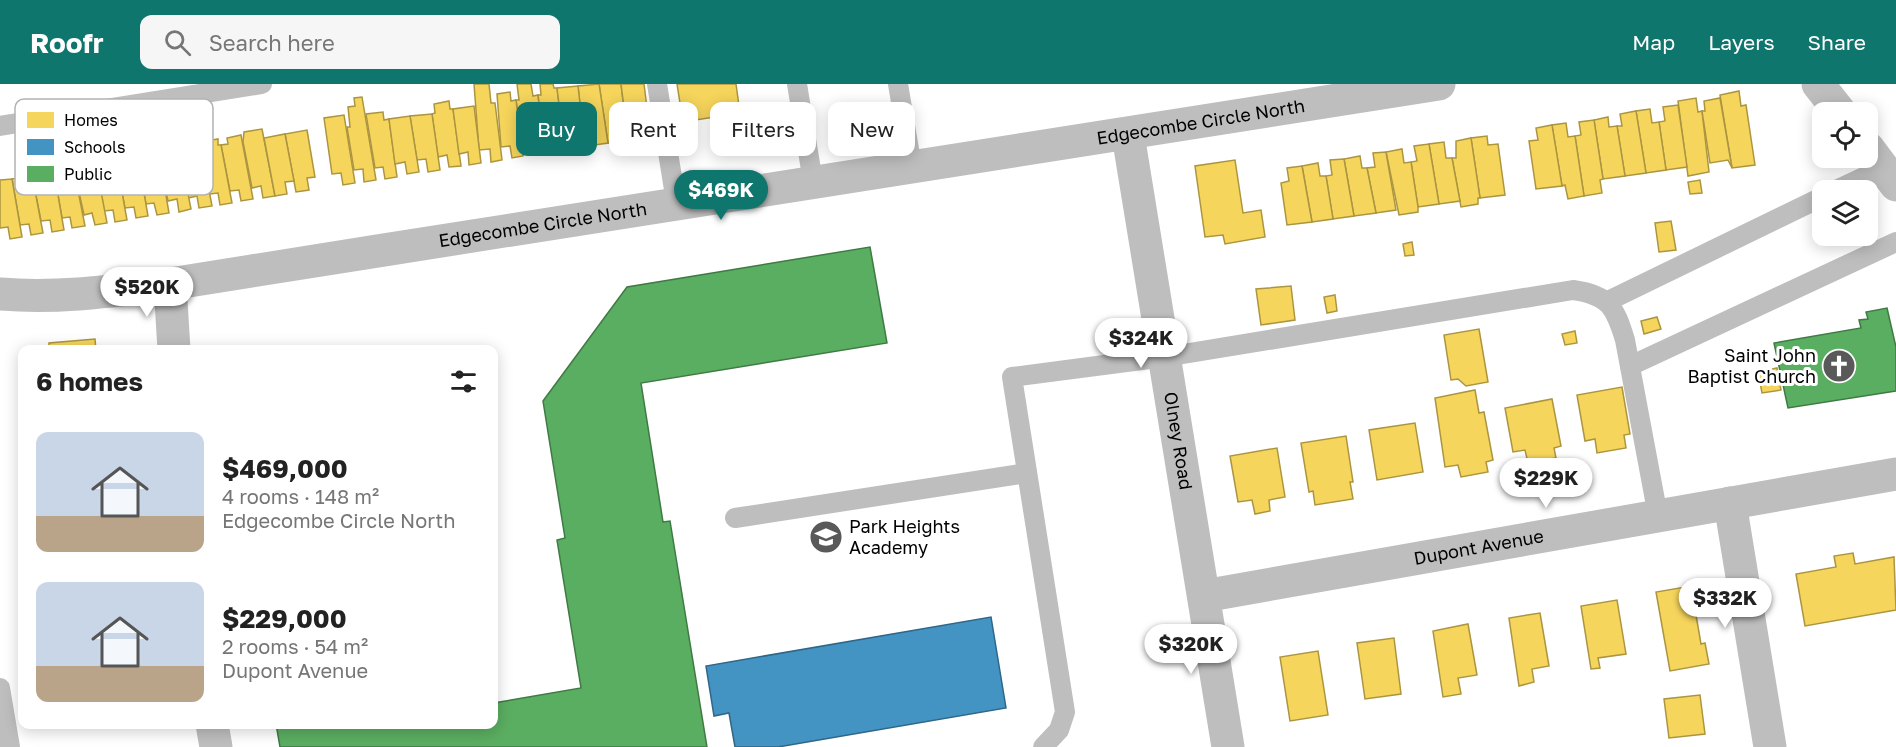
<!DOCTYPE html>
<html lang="en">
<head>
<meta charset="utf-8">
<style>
	:root { --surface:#fff; --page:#f6f6f6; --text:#222; --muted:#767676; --accent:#0f766e }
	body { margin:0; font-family:"Golos Text",sans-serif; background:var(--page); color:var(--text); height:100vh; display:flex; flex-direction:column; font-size:22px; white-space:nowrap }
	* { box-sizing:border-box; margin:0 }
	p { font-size:20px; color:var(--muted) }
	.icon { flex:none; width:33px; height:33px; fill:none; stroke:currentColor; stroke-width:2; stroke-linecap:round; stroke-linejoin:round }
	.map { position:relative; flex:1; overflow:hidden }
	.drawer { position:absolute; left:18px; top:261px; width:480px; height:384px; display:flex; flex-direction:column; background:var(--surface); border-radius:12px; box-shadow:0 3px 15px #0003 }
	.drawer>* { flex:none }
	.guide { position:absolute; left:516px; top:18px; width:570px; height:54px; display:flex; gap:12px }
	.fabs { position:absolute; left:1812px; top:18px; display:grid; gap:12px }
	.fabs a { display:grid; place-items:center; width:66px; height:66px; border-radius:12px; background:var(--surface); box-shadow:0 3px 15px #0003; font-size:30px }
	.price { position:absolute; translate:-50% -51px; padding:0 14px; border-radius:21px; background:#fff; color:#222; font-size:20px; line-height:39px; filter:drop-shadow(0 2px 3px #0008) }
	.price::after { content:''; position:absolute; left:50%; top:36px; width:18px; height:14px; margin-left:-9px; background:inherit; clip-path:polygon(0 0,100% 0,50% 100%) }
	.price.current { background:var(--accent); color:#fff }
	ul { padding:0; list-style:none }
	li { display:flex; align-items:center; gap:18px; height:150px; padding:0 18px }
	li span { display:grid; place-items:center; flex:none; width:168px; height:120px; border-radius:12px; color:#555 }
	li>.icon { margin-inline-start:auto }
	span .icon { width:72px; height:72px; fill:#fffc; stroke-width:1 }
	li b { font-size:26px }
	h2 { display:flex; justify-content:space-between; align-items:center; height:72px; padding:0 18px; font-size:26px }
	.tag { padding:0 21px; border-radius:12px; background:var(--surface); box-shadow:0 3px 15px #0003; font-size:21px; line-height:54px }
	.tag.current { background:var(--accent); color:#fff }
	header { display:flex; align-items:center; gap:36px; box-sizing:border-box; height:84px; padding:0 30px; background:var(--accent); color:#fff }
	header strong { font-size:28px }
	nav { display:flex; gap:33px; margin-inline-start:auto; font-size:21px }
	.search { width:420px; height:54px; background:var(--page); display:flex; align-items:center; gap:15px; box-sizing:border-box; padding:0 21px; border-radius:12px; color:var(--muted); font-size:22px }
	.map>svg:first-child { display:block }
	.homes { fill:#f6d55c; stroke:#ac9540; stroke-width:1.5 }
	.schools { fill:#4393c3; stroke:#2f6788; stroke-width:1.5 }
	.public { fill:#5aae61; stroke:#3f7a44; stroke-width:1.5 }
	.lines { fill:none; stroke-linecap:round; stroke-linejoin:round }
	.lane { stroke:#bebebe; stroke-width:20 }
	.street { stroke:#bebebe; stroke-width:33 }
	.labels { text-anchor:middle; stroke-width:6; stroke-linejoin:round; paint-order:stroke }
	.street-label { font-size:18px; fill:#000; stroke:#fff }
	.poi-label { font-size:18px; fill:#000; stroke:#fff; text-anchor:end }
	.key { fill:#fff; stroke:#b2b2b2; stroke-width:1.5 }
	.key-label { font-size:16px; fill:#000 }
</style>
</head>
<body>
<header>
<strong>Roofr</strong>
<div class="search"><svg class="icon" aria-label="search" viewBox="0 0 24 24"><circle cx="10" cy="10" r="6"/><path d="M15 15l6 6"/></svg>Search here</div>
<nav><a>Map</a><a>Layers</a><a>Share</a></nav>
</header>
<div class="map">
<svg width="1896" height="663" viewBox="0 0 1896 663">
	<rect width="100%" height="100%" fill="#fff"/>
	<g class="homes">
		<path d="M474,0H489L491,19H495L502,76L491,78L490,65L479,66Z"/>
		<path d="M517,0H531L533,12L538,11L545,69L531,71L529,59L522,60L516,16H519Z"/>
		<path d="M540,0H553L554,4H557L565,66L554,68L553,55L544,56L538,11H541Z"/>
		<path d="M599,0H621L626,43L618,44L619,57L608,59Z"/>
		<path d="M599,0L608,59L595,61L594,49L583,50L578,2Z"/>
		<path d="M621,0H644L649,40L640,42L641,53L628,55Z"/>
		<path d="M677,0H736L740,29L683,38Z"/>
		<path d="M578,2L585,62L575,63L573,51L563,53L557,4Z"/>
		<path d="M1739,7L1741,22L1746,21L1755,81L1732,84L1720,11Z"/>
		<path d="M510,8L511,17L516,16L523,72L512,74L510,62L501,63L497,10Z"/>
		<path d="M362,13L376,96L364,98L363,85L354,86L347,43H350L348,23L355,22L354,14Z"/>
		<path d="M1696,14L1698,28L1702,27L1709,88L1688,92L1678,17Z"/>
		<path d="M1720,14L1732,84L1728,76L1710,79L1702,27H1705L1704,17Z"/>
		<path d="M449,17L450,25H453L461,82L449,83L447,71L438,73L432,30L435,29L434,20Z"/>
		<path d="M1678,21L1687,83L1666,86L1659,38L1665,37L1663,23Z"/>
		<path d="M474,22L481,79L469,81L468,68L459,70L453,25Z"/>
		<path d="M1650,25L1652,39L1659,38L1666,86L1646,89L1636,27Z"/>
		<path d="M1636,27L1646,89L1625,92L1617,42H1622L1620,30Z"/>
		<path d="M383,28L384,36L389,35L397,93L385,95L383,83L375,84L366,30Z"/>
		<path d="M432,30L440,86L428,88L426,75L417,76L410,32Z"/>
		<path d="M344,31L355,99L343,101L341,89L332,90L324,34Z"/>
		<path d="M410,32L419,88L407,90L405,78L395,80L389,35Z"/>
		<path d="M1608,33L1609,43L1617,42L1625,92L1603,95L1594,36Z"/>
		<path d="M1594,36L1603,95L1600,96L1602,109L1584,112L1575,52L1581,51L1579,38Z"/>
		<path d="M1566,39L1568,53L1575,52L1584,112L1568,115L1565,101L1562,102L1552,41Z"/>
		<path d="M1552,41L1562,102L1536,105L1529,57L1538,56L1536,44Z"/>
		<path d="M262,45L275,112L263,114L261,102L252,104L243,58L244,48Z"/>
		<path d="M307,46L315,93L307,94L309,106L296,108L285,50Z"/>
		<path d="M285,50L294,97L285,98L287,110L275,112L264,54Z"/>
		<path d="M241,51L253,115L241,117L239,106L230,107L221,61L228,60L227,54Z"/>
		<path d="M1487,52L1488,61L1498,60L1505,111L1480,114L1471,54Z"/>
		<path d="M199,53L212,122L199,124L197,112L188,114L180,68L186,67L185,60L192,59L191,55Z"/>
		<path d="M177,54L191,125L179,128L177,115L168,117L159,71L164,70L163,60L171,59L170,55Z"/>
		<path d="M1471,54L1480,114H1478V120L1461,123L1452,74H1456V57Z"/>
		<path d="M218,55V61H221L232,119L220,121L218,109L210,110L201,64L207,63L206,57Z"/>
		<path d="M149,58H154L156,72L159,71L169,129L157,131L154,119L146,120L137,74H141L139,64L150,62Z"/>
		<path d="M1444,58L1446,74H1452L1460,117L1439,120L1429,60Z"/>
		<path d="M1429,60L1439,120L1418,123L1411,78L1417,77L1414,62Z"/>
		<path d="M136,63L148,132L136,134L134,123L125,124L116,78L122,77L121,69Z"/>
		<path d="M114,64L127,136L115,138L113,126L104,127L96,81L102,80L99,67Z"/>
		<path d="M1402,65L1404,79L1411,78L1418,123V128L1399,131L1386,68Z"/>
		<path d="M1386,68L1396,126L1376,129L1367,84L1375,83L1373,69Z"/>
		<path d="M1360,72L1362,84H1367L1376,129L1354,132L1344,75Z"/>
		<path d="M1344,75L1354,132L1333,135L1326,92L1332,91L1330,76Z"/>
		<path d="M72,76L85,142L72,144L70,133L62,134L54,88L60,87L59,78Z"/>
		<path d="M1235,76L1243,129L1261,126L1265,153L1225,160L1223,151L1205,153L1195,82Z"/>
		<path d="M1318,79L1320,92H1326L1333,135L1312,138L1302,82Z"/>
		<path d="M96,81L107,139L95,141L92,129L84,131L74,85Z"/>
		<path d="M1302,82L1312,138L1287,141L1281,99L1289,97L1287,84Z"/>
		<path d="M54,88L64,146L52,148L50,136L41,137L32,91Z"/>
		<path d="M32,91L43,149L31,151L29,140L20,141L12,95Z"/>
		<path d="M12,95L22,153L10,155L8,143L0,144V96Z"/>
		<path d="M1700,96L1702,109L1690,110L1688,98Z"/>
		<path d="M1671,137L1676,166L1659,168L1655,139Z"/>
		<path d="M1412,158L1414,171L1405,172L1403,160Z"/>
		<path d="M1291,202L1295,236L1261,241L1256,205Z"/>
		<path d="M1335,211L1337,227L1327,229L1324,213Z"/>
		<path d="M1657,233L1661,245L1644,250L1641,237Z"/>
		<path d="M1479,245L1488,298L1466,302L1458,295L1451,296L1444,251Z"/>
		<path d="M1575,247L1577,259L1565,261L1562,250Z"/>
		<path d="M95,255L96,266H49V259Z"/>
		<path d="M1777,284L1781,306L1762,309L1758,288Z"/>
		<path d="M1622,303L1630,350L1624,351L1626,364L1597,369L1595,355L1585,357L1577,311Z"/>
		<path d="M1475,306L1479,329L1484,328L1493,376L1486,378L1488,388L1461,393L1458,381L1445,383L1435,314Z"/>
		<path d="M1552,315L1561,362L1554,364L1556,374L1528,379L1525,366L1513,368L1505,324Z"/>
		<path d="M1415,339L1423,388L1377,396L1369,346Z"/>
		<path d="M1346,352L1353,398H1350L1353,415L1315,421L1313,407L1309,408L1301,359Z"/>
		<path d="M1277,364L1285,413L1269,416L1270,427L1255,430L1252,416L1238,418L1230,372Z"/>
		<path d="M1853,469L1855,480L1894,473L1896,526L1805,542L1796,490L1836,483L1834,472Z"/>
		<path d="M1691,502L1701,560L1705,559L1709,580L1670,587L1656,508Z"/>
		<path d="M1617,516L1626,570L1598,574L1600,584L1591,585L1581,522Z"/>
		<path d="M1540,529L1549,582L1532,585L1534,598L1519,602L1509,534Z"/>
		<path d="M1468,540L1477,591L1458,594L1461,610L1443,613L1433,547Z"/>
		<path d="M1394,554L1401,610L1365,615L1357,559Z"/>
		<path d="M1318,567L1328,631L1290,637L1280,573Z"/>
		<path d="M1700,611L1705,650L1669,654L1664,615Z"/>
	</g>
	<path class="schools" d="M991,533L1006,624L778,663H735L729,629L714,632L706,582Z"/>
	<g class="public">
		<path d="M870,163L887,259L641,299L663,438L670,437L707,663H280L276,640H494V619L581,604L557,456L565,454L543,317L627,203Z"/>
		<path d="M1887,224L1896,263V307L1788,324L1774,259L1861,244L1859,236L1868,235L1866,228Z"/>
	</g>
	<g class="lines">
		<g class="lane">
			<path d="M657,0L676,118"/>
			<path d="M797,0L813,98"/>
			<path d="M898,0L912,83"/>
			<path d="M0,42L262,0"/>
			<path d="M1836,106L1883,84"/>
			<path d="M1608,217L1822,113"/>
			<path d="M1630,282L1896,158"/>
			<path d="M735,434L1027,389"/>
			<path d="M0,604L10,663"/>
			<path d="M1043,663L1059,646L1065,628L1012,293L1165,273L1573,206C1609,211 1615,223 1625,256L1658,432"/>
		</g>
		<g class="street">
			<path d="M1818,0L1840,28"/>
			<path id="s1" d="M1128,51L1228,663"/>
			<path d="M1868,64L1896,101"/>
			<path d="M170,200L174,266"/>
			<path id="s2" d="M0,210C57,215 113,207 170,200C593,132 1017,69 1439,0"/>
			<path d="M1730,419L1770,663"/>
			<path id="s3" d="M1204,512L1896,390"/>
			<path d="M212,640L216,663"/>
		</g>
	</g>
	<defs>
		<symbol id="church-disc" viewBox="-11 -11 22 22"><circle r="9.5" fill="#595959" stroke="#fff"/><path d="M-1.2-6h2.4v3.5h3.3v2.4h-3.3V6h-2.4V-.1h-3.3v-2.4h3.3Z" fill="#fff"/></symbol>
		<symbol id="school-disc" viewBox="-11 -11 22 22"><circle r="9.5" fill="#595959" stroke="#fff"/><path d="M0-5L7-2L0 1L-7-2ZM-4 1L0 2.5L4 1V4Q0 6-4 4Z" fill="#fff"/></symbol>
	</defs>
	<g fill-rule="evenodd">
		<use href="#church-disc" x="1820" y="263" width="38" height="38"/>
		<use href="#school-disc" x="807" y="434" width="38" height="38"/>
	</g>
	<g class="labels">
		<g class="street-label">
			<text dy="6" stroke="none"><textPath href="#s2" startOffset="1214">Edgecombe Circle North</textPath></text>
			<text dy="6" stroke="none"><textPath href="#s2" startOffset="548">Edgecombe Circle North</textPath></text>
			<text dy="6" stroke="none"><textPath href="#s1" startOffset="310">Olney Road</textPath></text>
			<text dy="6" stroke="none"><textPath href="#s3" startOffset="279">Dupont Avenue</textPath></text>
		</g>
		<g class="poi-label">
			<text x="1816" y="278">Saint John<tspan x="1816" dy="21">Baptist Church</tspan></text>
			<text x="849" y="449" text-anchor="start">Park Heights<tspan x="849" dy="21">Academy</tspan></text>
		</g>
	</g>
	<rect x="15" y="15" width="198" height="96" rx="9" class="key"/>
	<rect x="27" y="28" width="27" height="16" fill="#f6d55c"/>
	<rect x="27" y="55" width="27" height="16" fill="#4393c3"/>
	<rect x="27" y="82" width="27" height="16" fill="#5aae61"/>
	<g class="key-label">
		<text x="64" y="42">Homes</text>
		<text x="64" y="69">Schools</text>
		<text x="64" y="96">Public</text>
	</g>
</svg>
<div class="fabs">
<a><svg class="icon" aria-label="locate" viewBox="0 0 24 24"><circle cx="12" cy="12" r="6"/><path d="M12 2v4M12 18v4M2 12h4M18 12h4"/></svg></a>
<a><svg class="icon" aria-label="layers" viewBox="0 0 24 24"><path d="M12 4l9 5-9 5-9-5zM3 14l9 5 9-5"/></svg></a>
</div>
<b class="price current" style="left:721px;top:137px">$469K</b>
<b class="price" style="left:147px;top:234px">$520K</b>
<b class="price" style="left:1141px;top:285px">$324K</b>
<b class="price" style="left:1546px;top:425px">$229K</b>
<b class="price" style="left:1725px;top:545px">$332K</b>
<b class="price" style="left:1191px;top:591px">$320K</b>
<div class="guide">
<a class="tag current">Buy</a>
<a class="tag">Rent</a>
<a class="tag">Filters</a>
<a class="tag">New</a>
</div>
<section class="drawer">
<h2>6 homes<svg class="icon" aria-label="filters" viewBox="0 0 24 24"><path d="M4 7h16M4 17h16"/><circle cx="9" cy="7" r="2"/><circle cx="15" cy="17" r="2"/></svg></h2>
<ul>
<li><span style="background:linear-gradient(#c9d6e8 70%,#b9a48a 0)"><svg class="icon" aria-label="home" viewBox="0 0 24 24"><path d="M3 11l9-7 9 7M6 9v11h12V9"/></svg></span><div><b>$469,000</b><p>4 rooms · 148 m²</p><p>Edgecombe Circle North</p></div></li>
<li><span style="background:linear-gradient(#c9d6e8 70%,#b9a48a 0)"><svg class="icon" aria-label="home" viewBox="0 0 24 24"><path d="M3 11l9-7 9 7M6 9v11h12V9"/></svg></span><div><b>$229,000</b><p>2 rooms · 54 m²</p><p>Dupont Avenue</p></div></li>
</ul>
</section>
</div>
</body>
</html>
